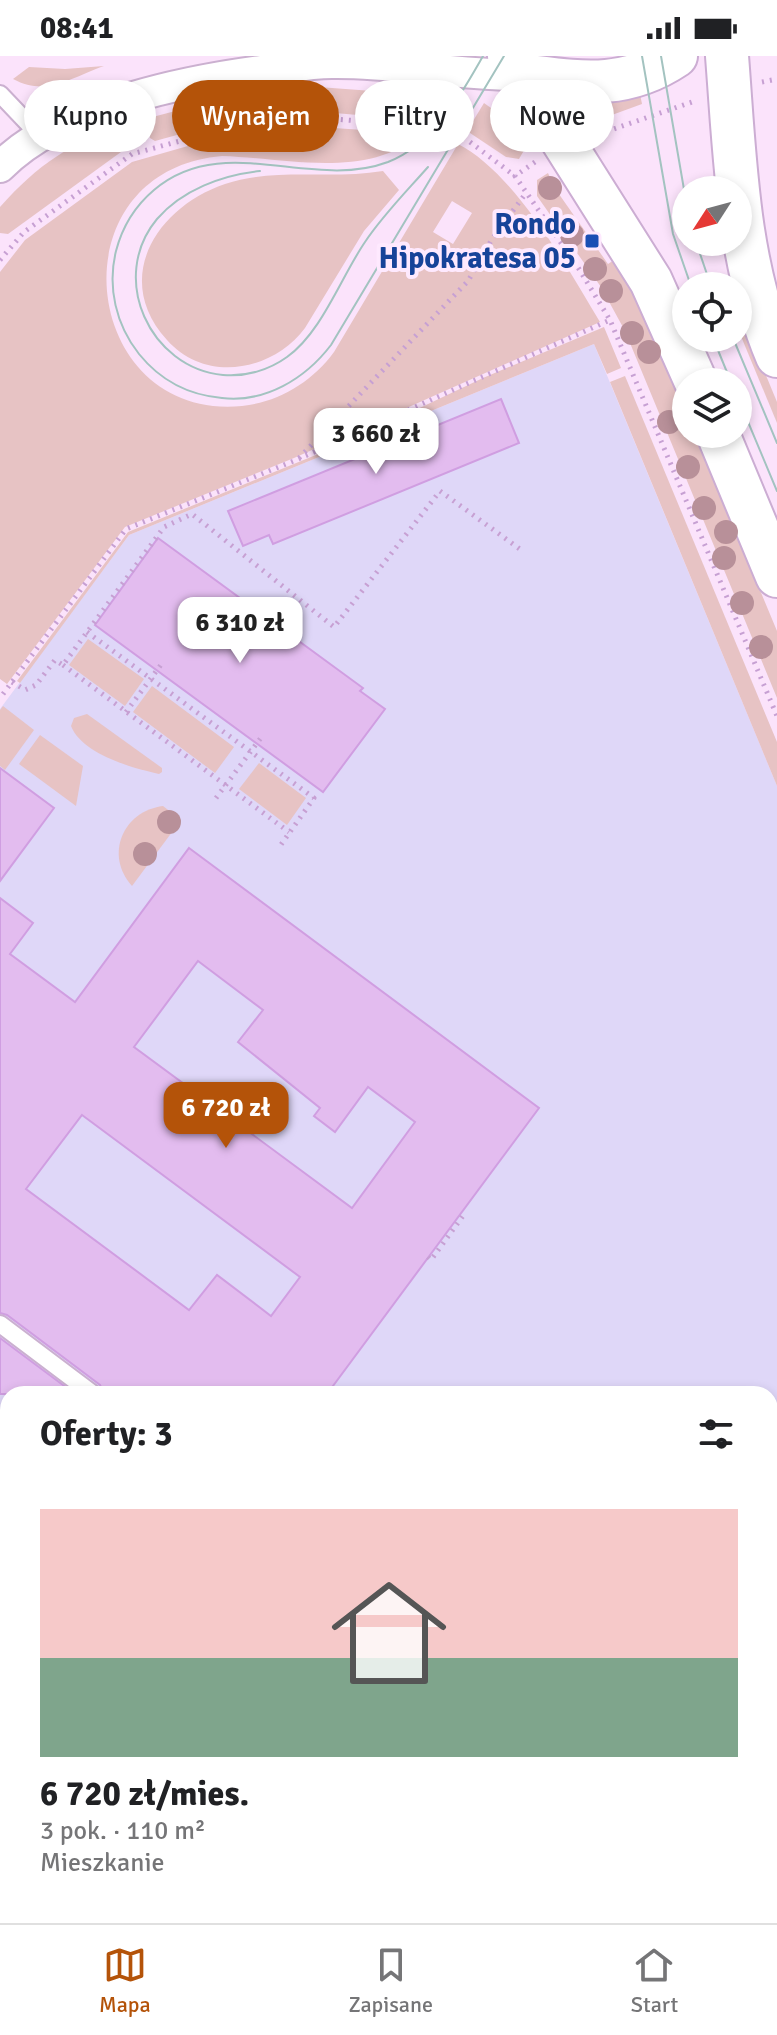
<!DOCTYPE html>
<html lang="pl">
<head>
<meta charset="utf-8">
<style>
	:root { --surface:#fff; --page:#f6f6f6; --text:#202124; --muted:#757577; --line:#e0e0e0; --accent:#b45309 }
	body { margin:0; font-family:Signika,sans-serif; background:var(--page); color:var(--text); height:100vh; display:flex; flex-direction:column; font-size:30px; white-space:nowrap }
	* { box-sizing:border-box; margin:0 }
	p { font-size:26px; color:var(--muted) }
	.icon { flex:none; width:44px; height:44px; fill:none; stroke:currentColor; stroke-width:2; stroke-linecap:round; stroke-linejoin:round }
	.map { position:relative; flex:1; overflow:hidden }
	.drawer { position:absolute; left:0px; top:1330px; width:778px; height:538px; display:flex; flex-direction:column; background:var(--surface); border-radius:24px 24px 0 0; box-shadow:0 4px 12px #0003 }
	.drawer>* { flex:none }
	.hud { position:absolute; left:24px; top:24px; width:730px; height:72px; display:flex; gap:16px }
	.needle { width:52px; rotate:234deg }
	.controls { position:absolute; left:672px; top:120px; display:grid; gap:16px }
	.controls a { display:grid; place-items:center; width:80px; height:80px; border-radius:50%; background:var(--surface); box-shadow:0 4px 12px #0003; font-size:40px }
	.price { position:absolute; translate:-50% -68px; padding:0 18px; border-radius:16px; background:#fff; color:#222; font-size:26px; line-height:52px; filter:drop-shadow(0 2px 4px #0008) }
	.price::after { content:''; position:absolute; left:50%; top:48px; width:24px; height:18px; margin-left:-12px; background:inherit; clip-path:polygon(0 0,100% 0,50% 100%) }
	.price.selected { background:var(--accent); color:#fff }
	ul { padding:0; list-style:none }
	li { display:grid; align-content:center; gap:16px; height:424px; padding:0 40px }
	li span { display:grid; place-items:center; height:248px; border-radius:0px; color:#555 }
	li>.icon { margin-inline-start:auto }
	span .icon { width:144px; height:144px; fill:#fffc; stroke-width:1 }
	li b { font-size:34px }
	h2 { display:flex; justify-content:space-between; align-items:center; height:96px; padding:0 40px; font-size:34px }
	.pill { padding:0 28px; border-radius:36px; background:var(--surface); box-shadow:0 4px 12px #0003; font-size:28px; line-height:72px }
	.pill.selected { background:var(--accent); color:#fff }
	.status { display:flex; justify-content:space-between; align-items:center; height:56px; padding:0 40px; background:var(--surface); direction:ltr }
	.status svg { height:22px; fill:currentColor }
	.tab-bar { display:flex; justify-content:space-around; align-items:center; height:112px; border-top:2px solid var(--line); background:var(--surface); font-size:22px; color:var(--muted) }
	.tab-bar a { display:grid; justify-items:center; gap:4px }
	.tab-bar .selected { color:var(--accent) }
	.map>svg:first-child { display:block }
	.medical { fill:#dfd7f8; fill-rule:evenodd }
	.green { fill:#e7c3c4; fill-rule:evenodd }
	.building { fill:#e3bcef; stroke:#d09ee1; stroke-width:2; fill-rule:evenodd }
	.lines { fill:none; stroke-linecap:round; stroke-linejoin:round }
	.lane-casing { stroke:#cbb0d0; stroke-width:20 }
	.street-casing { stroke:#cbb0d0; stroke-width:34 }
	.secondary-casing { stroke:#ccadd3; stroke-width:46 }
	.path { stroke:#c7a0d3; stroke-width:5; stroke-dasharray:2 6; stroke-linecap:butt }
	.lane { stroke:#fff; stroke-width:16 }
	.street { stroke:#fff; stroke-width:30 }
	.secondary { stroke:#fff; stroke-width:42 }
	.tram { stroke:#a3c3c0; stroke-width:2 }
	.tree { fill:#b89099 }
	.transit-dot { fill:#1a4fb4; stroke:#fee9fe; stroke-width:3 }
	.labels { text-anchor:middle; stroke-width:8; stroke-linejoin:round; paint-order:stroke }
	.transit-label { font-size:30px; font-weight:bold; fill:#164399; stroke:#fee9fe; text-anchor:end }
</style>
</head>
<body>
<div class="status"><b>08:41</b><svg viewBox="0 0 49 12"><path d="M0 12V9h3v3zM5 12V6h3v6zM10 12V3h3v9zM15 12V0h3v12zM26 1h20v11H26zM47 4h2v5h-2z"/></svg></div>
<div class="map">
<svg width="777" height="1867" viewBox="0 0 777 1867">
	<rect width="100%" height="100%" fill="#fbe3fb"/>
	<path class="medical" d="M594,288L777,730V1867H0V653L129,479ZM8,1338H770V1860H8Z"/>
	<g class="green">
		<path d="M104,10C70,22 47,41 13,23L29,11L65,13Z"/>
		<path d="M305,30L386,36L385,58L381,61L300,54L264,55L155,85L150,82L145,63L266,31Z"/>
		<path d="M639,33L642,48L579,71L556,35Z"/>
		<path d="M408,35L453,39L434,65L407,62Z"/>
		<path d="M484,47L527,78L526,91L519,103L506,101L467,75Z"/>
		<path d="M126,68L132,88L8,178L0,177V151C38,108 72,86 126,68Z"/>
		<path d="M276,68L421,78C367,124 287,102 222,100C51,115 80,366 242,350C279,346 312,326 334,296L458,88C515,117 567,211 600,266L294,402L125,471L7,628L0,623V216L25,184L132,106L258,70ZM452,145L472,157L453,188L433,176Z"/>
		<path d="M383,115L399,134L364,175L305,272C273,315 206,328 167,284C111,222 157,151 225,128C275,111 331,124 383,115Z"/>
		<path d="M548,117L554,131L608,208L614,204C640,246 686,330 686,378H695L777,575V642L625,275L601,231L537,140V124Z"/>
		<path d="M738,252L777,346V367L738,273Z"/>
		<path d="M604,271L621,312L607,318L594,288L129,479L20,627L17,625L128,476L350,385L483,322Z"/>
		<path d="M625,320L777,686V730L610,326Z"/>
		<path d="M88,583L144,623L125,650L69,609Z"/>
		<path d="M152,630L234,691L215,717L133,656Z"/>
		<path d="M3,650L34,674L5,714L0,710V654Z"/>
		<path d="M87,658L162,712V716L159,718C132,712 82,698 71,670L74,662Z"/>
		<path d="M40,679L83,710L76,750L19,708Z"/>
		<path d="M259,707L306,742L287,769L239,733Z"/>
		<path d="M163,750L181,764L132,830C104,799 123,755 163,750Z"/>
	</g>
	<g class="building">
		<path d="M501,343L519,387L273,488L269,479L243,490L228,455Z"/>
		<path d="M158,482L363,632L360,635L385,653L323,736L95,569Z"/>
		<path d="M0,712L54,752L0,825Z"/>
		<path d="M189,792L539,1052L327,1338H104L100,1329L7,1259L0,1257V842L33,867L10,898L75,946ZM198,905L263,954L238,986L320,1052L314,1060L335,1076L368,1031L415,1066L352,1152L134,991ZM82,1059L300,1221L271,1260L217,1219L189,1254L26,1133Z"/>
		<path d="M0,1282L75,1338H0Z"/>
	</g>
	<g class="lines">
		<defs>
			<g id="lane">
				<path d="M0,38L41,81"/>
				<path d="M0,1268L93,1338"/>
				<path d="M5,1560L8,1563"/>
				<path d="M0,1827L8,1833"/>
			</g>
			<path id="street" d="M0,111C62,48 192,23 277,13C297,10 317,6 337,7C398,7 459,19 520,19"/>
			<g id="secondary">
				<path d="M509,0L651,225L696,326"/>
				<path d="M727,0C735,101 737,206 777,300"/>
				<path d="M520,19C579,26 624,35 676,0"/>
				<path d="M718,378L777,520"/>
			</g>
		</defs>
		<use href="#lane" class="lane-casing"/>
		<use href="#street" class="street-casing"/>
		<use href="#secondary" class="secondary-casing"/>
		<g class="path">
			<path d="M762,26L777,23"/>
			<path d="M398,38L395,68L426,73"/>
			<path d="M599,78L695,45"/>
			<path d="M470,86L515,120"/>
			<path d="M535,106L515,120L579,213L610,264L777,660"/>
			<path d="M0,204L24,176L132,98L269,61L299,60L395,68"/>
			<path d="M299,402L468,225L492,183L526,137"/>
			<path d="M87,576L314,742L280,790"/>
			<path d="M63,609L289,776"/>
			<path d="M12,626L25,634L36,629L55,604L63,609L164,471L192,458L334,571L440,435L524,496"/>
			<path d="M3,638L126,473L296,404L610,264"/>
			<path d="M126,656L163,606"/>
			<path d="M216,742L263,679"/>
			<path d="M428,1201L431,1204L465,1157"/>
		</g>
		<use href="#lane" class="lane"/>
		<use href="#street" class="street"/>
		<use href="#secondary" class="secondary"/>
		<g class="tram">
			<path d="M483,0C459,42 435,87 388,106C311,135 223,75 154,134C135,150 122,172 116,195C107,231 116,269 139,298C160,324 188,339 222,342C265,347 305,323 331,289L504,0"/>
			<path d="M642,0L673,178L691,230"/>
			<path d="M661,0L686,145"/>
			<path d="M260,115C222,119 182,134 157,163C108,222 150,312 223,319C246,321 269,314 287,301C322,276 341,221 365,186C383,159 406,136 428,111"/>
			<path d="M696,186L711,230"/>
			<path d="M713,282L731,326"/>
			<path d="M733,282L777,387"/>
			<path d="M738,342L777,435"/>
		</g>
	</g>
	<g class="tree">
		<circle cx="550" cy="132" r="12"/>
		<circle cx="572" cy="179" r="12"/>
		<circle cx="595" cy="213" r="12"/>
		<circle cx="611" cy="235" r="12"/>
		<circle cx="632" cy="277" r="12"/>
		<circle cx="649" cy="296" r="12"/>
		<circle cx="669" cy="366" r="12"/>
		<circle cx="688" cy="411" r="12"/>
		<circle cx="704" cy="452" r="12"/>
		<circle cx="726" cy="476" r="12"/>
		<circle cx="724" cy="502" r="12"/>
		<circle cx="742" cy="547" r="12"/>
		<circle cx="761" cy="591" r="12"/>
		<circle cx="169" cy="766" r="12"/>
		<circle cx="145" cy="798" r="12"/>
	</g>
	<rect class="transit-dot" x="584" y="177" width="16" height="16" rx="4"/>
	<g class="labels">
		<g class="transit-label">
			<text x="576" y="178">Rondo<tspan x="576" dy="34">Hipokratesa 05</tspan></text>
		</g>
	</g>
</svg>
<div class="controls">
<a><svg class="needle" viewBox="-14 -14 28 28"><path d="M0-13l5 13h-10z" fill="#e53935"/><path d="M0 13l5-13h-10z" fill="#757577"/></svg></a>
<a><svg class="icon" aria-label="locate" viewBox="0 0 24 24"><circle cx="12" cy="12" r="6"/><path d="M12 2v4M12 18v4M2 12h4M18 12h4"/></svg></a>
<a><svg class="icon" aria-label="layers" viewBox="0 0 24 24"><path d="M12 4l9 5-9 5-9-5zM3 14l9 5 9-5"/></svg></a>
</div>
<b class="price" style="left:376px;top:420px">3 660 zł</b>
<b class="price" style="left:240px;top:609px">6 310 zł</b>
<b class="price selected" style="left:226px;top:1094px">6 720 zł</b>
<div class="hud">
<a class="pill">Kupno</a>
<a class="pill selected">Wynajem</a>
<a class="pill">Filtry</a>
<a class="pill">Nowe</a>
</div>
<section class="drawer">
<h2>Oferty: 3<svg class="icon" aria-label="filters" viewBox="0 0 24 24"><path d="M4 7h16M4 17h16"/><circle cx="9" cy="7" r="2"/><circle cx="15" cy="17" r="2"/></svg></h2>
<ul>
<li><span style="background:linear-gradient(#f6c9c9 60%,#7fa58c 0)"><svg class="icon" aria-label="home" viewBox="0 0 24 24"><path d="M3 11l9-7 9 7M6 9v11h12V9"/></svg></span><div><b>6 720 zł/mies.</b><p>3 pok. · 110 m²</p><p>Mieszkanie</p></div></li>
</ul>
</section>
</div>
<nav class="tab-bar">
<a class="selected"><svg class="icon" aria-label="map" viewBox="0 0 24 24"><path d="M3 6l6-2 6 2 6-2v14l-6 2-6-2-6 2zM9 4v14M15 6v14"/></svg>Mapa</a>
<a><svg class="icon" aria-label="saved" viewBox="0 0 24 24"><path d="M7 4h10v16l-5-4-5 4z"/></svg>Zapisane</a>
<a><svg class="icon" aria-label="home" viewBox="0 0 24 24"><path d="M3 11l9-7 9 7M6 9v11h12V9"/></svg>Start</a>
</nav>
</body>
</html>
